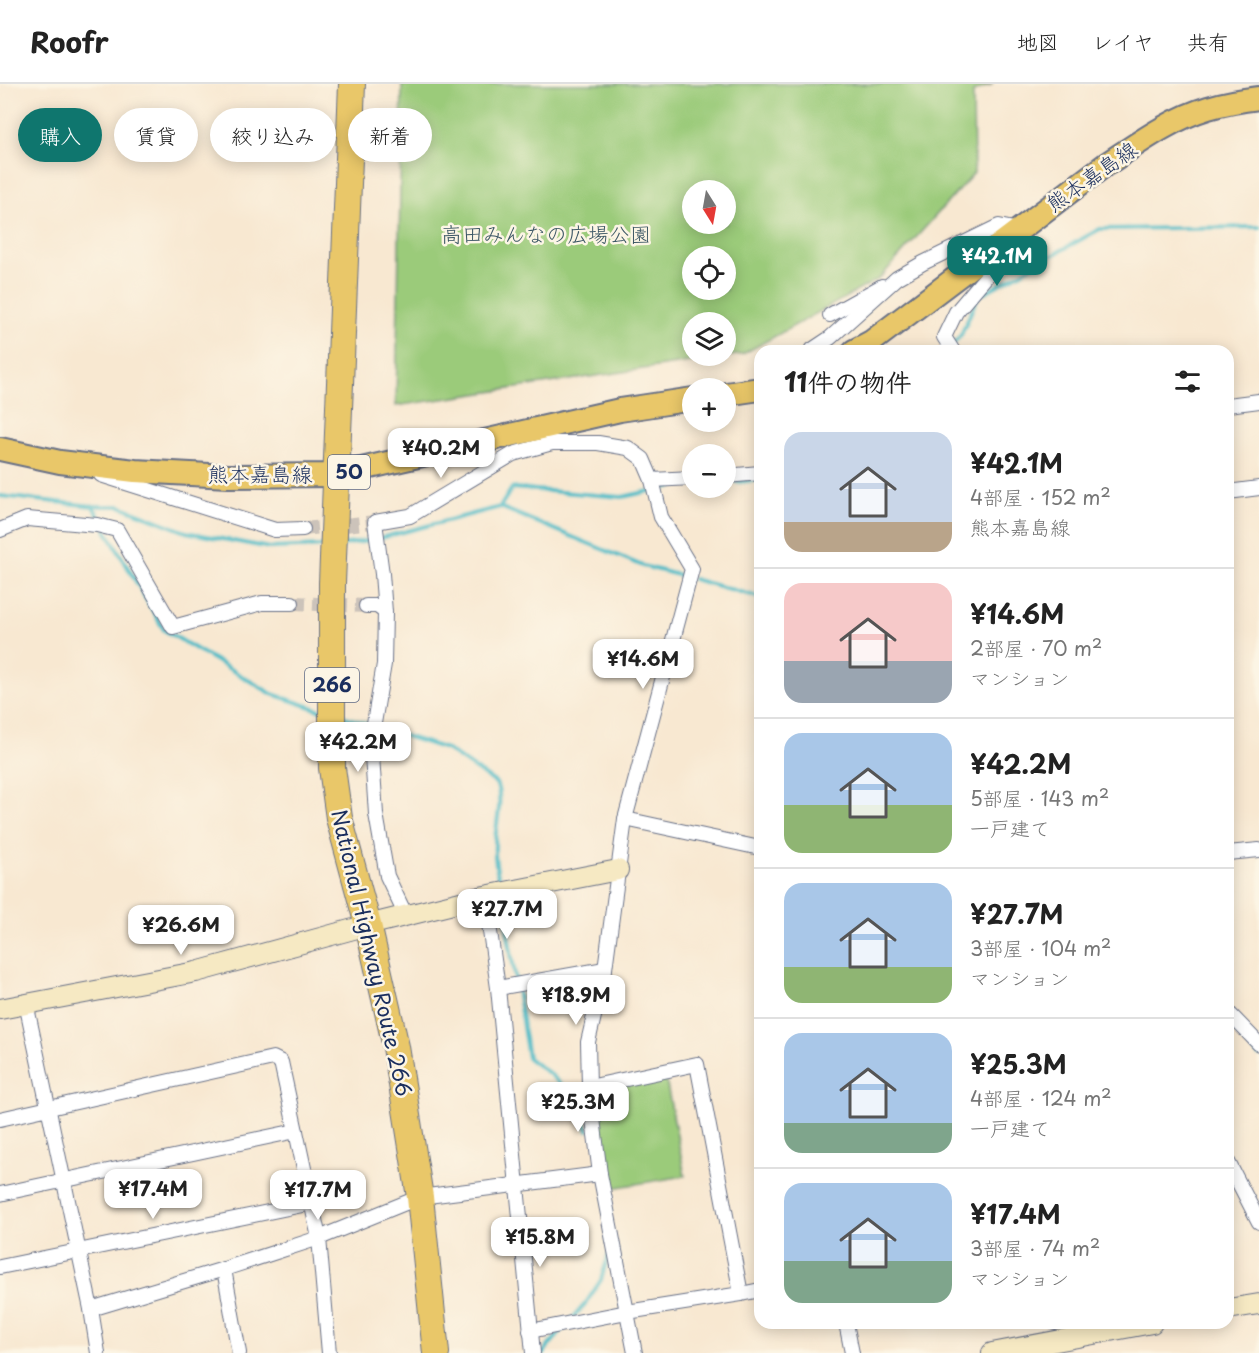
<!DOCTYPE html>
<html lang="ja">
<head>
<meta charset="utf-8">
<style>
	:root { --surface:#fff; --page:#f2f2f2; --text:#222; --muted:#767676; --line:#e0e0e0; --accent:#0f766e }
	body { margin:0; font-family:"Playpen Sans","Klee One",sans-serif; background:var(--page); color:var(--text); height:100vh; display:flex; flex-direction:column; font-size:22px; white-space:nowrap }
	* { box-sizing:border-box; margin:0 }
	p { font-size:20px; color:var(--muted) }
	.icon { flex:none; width:33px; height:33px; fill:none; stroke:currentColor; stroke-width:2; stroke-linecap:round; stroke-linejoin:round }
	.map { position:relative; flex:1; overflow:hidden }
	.sheet { position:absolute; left:754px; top:261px; width:480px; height:984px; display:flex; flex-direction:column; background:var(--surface); border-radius:18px; box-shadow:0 3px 15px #0003 }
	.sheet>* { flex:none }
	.hud { position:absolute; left:18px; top:24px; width:570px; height:54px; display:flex; gap:12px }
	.needle { width:39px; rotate:169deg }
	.controls { position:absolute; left:682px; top:96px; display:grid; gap:12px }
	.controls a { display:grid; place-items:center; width:54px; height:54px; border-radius:50%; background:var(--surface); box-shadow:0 3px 15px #0003; font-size:30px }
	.price { position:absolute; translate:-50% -51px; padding:0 14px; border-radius:12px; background:#fff; color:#222; font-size:20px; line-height:39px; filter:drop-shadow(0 2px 3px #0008) }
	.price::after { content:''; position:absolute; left:50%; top:36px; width:18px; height:14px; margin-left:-9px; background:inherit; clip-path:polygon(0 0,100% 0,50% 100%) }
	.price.active { background:var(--accent); color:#fff }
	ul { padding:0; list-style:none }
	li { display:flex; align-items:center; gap:18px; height:150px; padding:0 30px }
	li+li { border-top:2px solid var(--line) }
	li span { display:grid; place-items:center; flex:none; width:168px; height:120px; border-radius:18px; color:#555 }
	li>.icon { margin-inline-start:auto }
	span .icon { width:72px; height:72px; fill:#fffc; stroke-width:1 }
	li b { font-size:26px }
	h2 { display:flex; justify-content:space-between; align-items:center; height:72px; padding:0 30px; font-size:26px }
	.pill { padding:0 21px; border-radius:27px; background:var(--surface); box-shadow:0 3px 15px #0003; font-size:21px; line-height:54px }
	.pill.active { background:var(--accent); color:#fff }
	header { display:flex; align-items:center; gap:36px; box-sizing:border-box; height:84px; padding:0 30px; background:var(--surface); border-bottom:2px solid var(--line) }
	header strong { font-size:28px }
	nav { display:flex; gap:33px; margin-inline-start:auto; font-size:21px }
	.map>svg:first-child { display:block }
	.green { fill:#9bcb7a; stroke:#5b7d6c; stroke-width:1.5; fill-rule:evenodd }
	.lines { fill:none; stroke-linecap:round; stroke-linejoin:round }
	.stream { stroke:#4ebcc7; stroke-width:4 }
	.street-tunnel { stroke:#ccc3ba; stroke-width:14; stroke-dasharray:14 7; stroke-linecap:butt }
	.street-casing { stroke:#687086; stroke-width:16 }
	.secondary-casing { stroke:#687086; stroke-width:22 }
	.primary-casing { stroke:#687086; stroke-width:26 }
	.highway-casing { stroke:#687086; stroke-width:28 }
	.street { stroke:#fff; stroke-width:14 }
	.secondary { stroke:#f6e9c3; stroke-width:20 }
	.primary { stroke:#e9c769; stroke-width:22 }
	.highway { stroke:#e9c769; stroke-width:26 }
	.labels { text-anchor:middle; stroke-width:5; stroke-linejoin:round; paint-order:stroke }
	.shield { fill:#fcf5e5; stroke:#5e6a86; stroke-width:1.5 }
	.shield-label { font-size:20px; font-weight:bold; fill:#1b2f5e }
	.street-label { font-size:21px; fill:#1b2f5e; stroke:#fcf5e5 }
	.park-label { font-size:21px; fill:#3b5665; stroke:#fcf5e5 }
</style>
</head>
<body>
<header>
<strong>Roofr</strong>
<nav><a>地図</a><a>レイヤ</a><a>共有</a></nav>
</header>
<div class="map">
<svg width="1259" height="1269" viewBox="0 0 1259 1269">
	<rect width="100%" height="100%" fill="#fcf5e5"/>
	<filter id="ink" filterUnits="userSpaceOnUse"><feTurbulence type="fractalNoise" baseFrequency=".0167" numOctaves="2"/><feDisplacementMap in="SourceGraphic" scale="12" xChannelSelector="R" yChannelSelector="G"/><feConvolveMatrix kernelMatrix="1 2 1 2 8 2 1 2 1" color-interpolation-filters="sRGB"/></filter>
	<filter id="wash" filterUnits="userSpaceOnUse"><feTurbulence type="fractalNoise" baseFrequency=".008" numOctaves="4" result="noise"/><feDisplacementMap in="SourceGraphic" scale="24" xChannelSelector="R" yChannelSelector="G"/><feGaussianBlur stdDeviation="1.35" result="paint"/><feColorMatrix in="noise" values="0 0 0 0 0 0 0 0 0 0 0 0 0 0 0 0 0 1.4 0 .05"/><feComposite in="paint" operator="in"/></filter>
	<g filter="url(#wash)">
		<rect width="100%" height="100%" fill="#f8e8d1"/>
		<g class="green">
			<path d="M402,0H993L973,8L974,89L879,195L743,270L396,322ZM693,106H726V140H693ZM693,172H726V206H693ZM693,238H726V272H693Z"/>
			<path d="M665,991L685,1092L606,1105L591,1003Z"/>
		</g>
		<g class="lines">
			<g class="stream">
				<path d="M953,260L961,251L978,212L1100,145L1259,143"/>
				<path d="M736,398L760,396"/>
				<path d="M0,412L93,422L102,439"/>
				<path d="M94,422H120L186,448L270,464L326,462"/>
				<path d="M500,423L512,404L622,413L673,402"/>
				<path d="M106,446L164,546L272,610L323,627"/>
				<path d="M380,454L500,423L643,482L686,493"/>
				<path d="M342,461L373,456"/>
				<path d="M693,495L755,512L760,516"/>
				<path d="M342,632L446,665L496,699C504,716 495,741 495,760C494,774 497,789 500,802"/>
				<path d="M502,816L516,897"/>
				<path d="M517,904L528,974C535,980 544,985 551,991C568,1007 580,1025 588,1046"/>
				<path d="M1231,940L1259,972"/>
				<path d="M572,1235L586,1219L601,1196L610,1166"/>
				<path d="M543,1269L563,1245"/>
			</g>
		</g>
	</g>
	<g filter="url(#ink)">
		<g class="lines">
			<g class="street-tunnel">
				<path d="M303,445L375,438"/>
				<path d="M292,519L366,522"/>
			</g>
			<defs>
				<g id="street">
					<path d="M830,231L882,202"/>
					<path d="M813,267L812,266L830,254L897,194L923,179L999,142L1019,146L1014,167L990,188L956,228L944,253L953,267"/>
					<path d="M1228,321L1259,317"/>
					<path d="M101,391L275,446L303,445"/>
					<path d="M726,392L760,389"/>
					<path d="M652,396L693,394"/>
					<path d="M1228,408L1259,404"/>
					<path d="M0,446L27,435L97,441L117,446L173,543L262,519H292"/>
					<path d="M366,522H377L385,528L384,580L371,657L376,730L387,792L406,832"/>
					<path d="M385,528L382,490L375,438L410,432L513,370L552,359H598L628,364L643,375L652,396L661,433L692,485L625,735L605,885L588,958L589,1003L600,1090L635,1269"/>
					<path d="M625,735L760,764"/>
					<path d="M1228,769L1259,766"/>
					<path d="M485,812L498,904L533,1269"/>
					<path d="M498,904L605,885"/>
					<path d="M26,919L91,1225L98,1269"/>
					<path d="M1228,928L1259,960"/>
					<path d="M0,1035L273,974L281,978L319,1154L329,1269"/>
					<path d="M1228,1078L1259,1138"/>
					<path d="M0,1110L296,1047"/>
					<path d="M0,1183L312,1119"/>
					<path d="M224,1185L239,1269"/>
					<path d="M741,1210L760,1206"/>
					<path d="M91,1225L224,1185L319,1154L420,1113L600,1090"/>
					<path d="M846,1239L852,1269"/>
					<path d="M530,1247L627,1228L741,1210L697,980L589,1003"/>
				</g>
				<g id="secondary">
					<path d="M0,925L196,888L368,841L485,812L618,786"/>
					<path d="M1228,1225L1259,1220"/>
					<path d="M992,1269L1152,1239"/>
				</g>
				<g id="primary">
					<path d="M854,267L871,258L1105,81C1137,60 1171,35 1208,24C1225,19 1242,16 1259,14"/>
					<path d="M726,310L760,305"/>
					<path d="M0,365L60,378L135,387L228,392L335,391L620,326L693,315"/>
				</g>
				<path id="highway" d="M352,0L332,499V684L339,734L368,841L396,963L420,1113L436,1269"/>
			</defs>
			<use href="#street" class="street-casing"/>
			<use href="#secondary" class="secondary-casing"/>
			<use href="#primary" class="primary-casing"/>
			<use href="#highway" class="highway-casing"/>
			<use href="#street" class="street"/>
			<use href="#secondary" class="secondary"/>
			<use href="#primary" class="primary"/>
			<use href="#highway" class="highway"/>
		</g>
	</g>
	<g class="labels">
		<g class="shield">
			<rect x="328" y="371" width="42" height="34" rx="4.5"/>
			<rect x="305" y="584" width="54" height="34" rx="4.5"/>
		</g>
		<g class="shield-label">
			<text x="349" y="395">50</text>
			<text x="332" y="608">266</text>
		</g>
		<g class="street-label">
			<text transform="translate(1092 93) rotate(-35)" y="7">熊本嘉島線</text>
			<text x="260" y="398">熊本嘉島線</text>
			<text transform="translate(371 869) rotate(77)" y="7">National Highway Route 266</text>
		</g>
		<g class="park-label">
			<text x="546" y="158">高田みんなの広場公園</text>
		</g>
	</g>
</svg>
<div class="controls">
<a><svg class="needle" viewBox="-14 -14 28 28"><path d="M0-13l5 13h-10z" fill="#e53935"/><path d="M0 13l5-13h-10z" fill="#767676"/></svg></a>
<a><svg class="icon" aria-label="locate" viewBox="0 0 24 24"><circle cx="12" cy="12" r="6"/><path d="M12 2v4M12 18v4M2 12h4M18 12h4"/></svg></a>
<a><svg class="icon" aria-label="layers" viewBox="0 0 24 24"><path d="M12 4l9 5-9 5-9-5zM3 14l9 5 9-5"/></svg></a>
<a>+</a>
<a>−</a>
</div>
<b class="price active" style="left:997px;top:203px">¥42.1M</b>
<b class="price" style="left:441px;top:395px">¥40.2M</b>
<b class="price" style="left:643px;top:606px">¥14.6M</b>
<b class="price" style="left:358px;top:689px">¥42.2M</b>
<b class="price" style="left:507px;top:856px">¥27.7M</b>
<b class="price" style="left:181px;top:872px">¥26.6M</b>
<b class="price" style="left:576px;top:942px">¥18.9M</b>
<b class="price" style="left:578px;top:1049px">¥25.3M</b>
<b class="price" style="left:153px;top:1136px">¥17.4M</b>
<b class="price" style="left:318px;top:1137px">¥17.7M</b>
<b class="price" style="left:540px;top:1184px">¥15.8M</b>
<div class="hud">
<a class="pill active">購入</a>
<a class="pill">賃貸</a>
<a class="pill">絞り込み</a>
<a class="pill">新着</a>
</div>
<section class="sheet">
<h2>11件の物件<svg class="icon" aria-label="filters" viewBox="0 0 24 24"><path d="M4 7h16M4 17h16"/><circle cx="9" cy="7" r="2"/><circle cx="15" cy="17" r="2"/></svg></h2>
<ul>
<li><span style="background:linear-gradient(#c9d6e8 75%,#b9a48a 0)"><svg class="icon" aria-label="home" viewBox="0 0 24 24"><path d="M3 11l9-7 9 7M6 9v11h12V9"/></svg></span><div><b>¥42.1M</b><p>4部屋 · 152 m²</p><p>熊本嘉島線</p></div></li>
<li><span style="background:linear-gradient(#f6c9c9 65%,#9aa5b1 0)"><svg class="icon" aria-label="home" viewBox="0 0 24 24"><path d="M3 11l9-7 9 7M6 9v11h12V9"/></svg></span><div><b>¥14.6M</b><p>2部屋 · 70 m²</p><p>マンション</p></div></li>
<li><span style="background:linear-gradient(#a9c7e8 60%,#8fb573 0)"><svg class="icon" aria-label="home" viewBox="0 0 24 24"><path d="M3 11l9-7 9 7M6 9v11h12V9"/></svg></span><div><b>¥42.2M</b><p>5部屋 · 143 m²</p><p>一戸建て</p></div></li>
<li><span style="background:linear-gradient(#a9c7e8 70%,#8fb573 0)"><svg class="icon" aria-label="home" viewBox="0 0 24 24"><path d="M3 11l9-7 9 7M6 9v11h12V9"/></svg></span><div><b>¥27.7M</b><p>3部屋 · 104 m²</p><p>マンション</p></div></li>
<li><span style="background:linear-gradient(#a9c7e8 75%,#7fa58c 0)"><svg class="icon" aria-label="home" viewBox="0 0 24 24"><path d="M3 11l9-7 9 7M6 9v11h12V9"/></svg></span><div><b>¥25.3M</b><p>4部屋 · 124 m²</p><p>一戸建て</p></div></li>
<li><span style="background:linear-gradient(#a9c7e8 65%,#7fa58c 0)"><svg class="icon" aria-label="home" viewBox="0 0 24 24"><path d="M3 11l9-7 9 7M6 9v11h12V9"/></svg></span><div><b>¥17.4M</b><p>3部屋 · 74 m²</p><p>マンション</p></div></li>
</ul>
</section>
</div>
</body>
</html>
